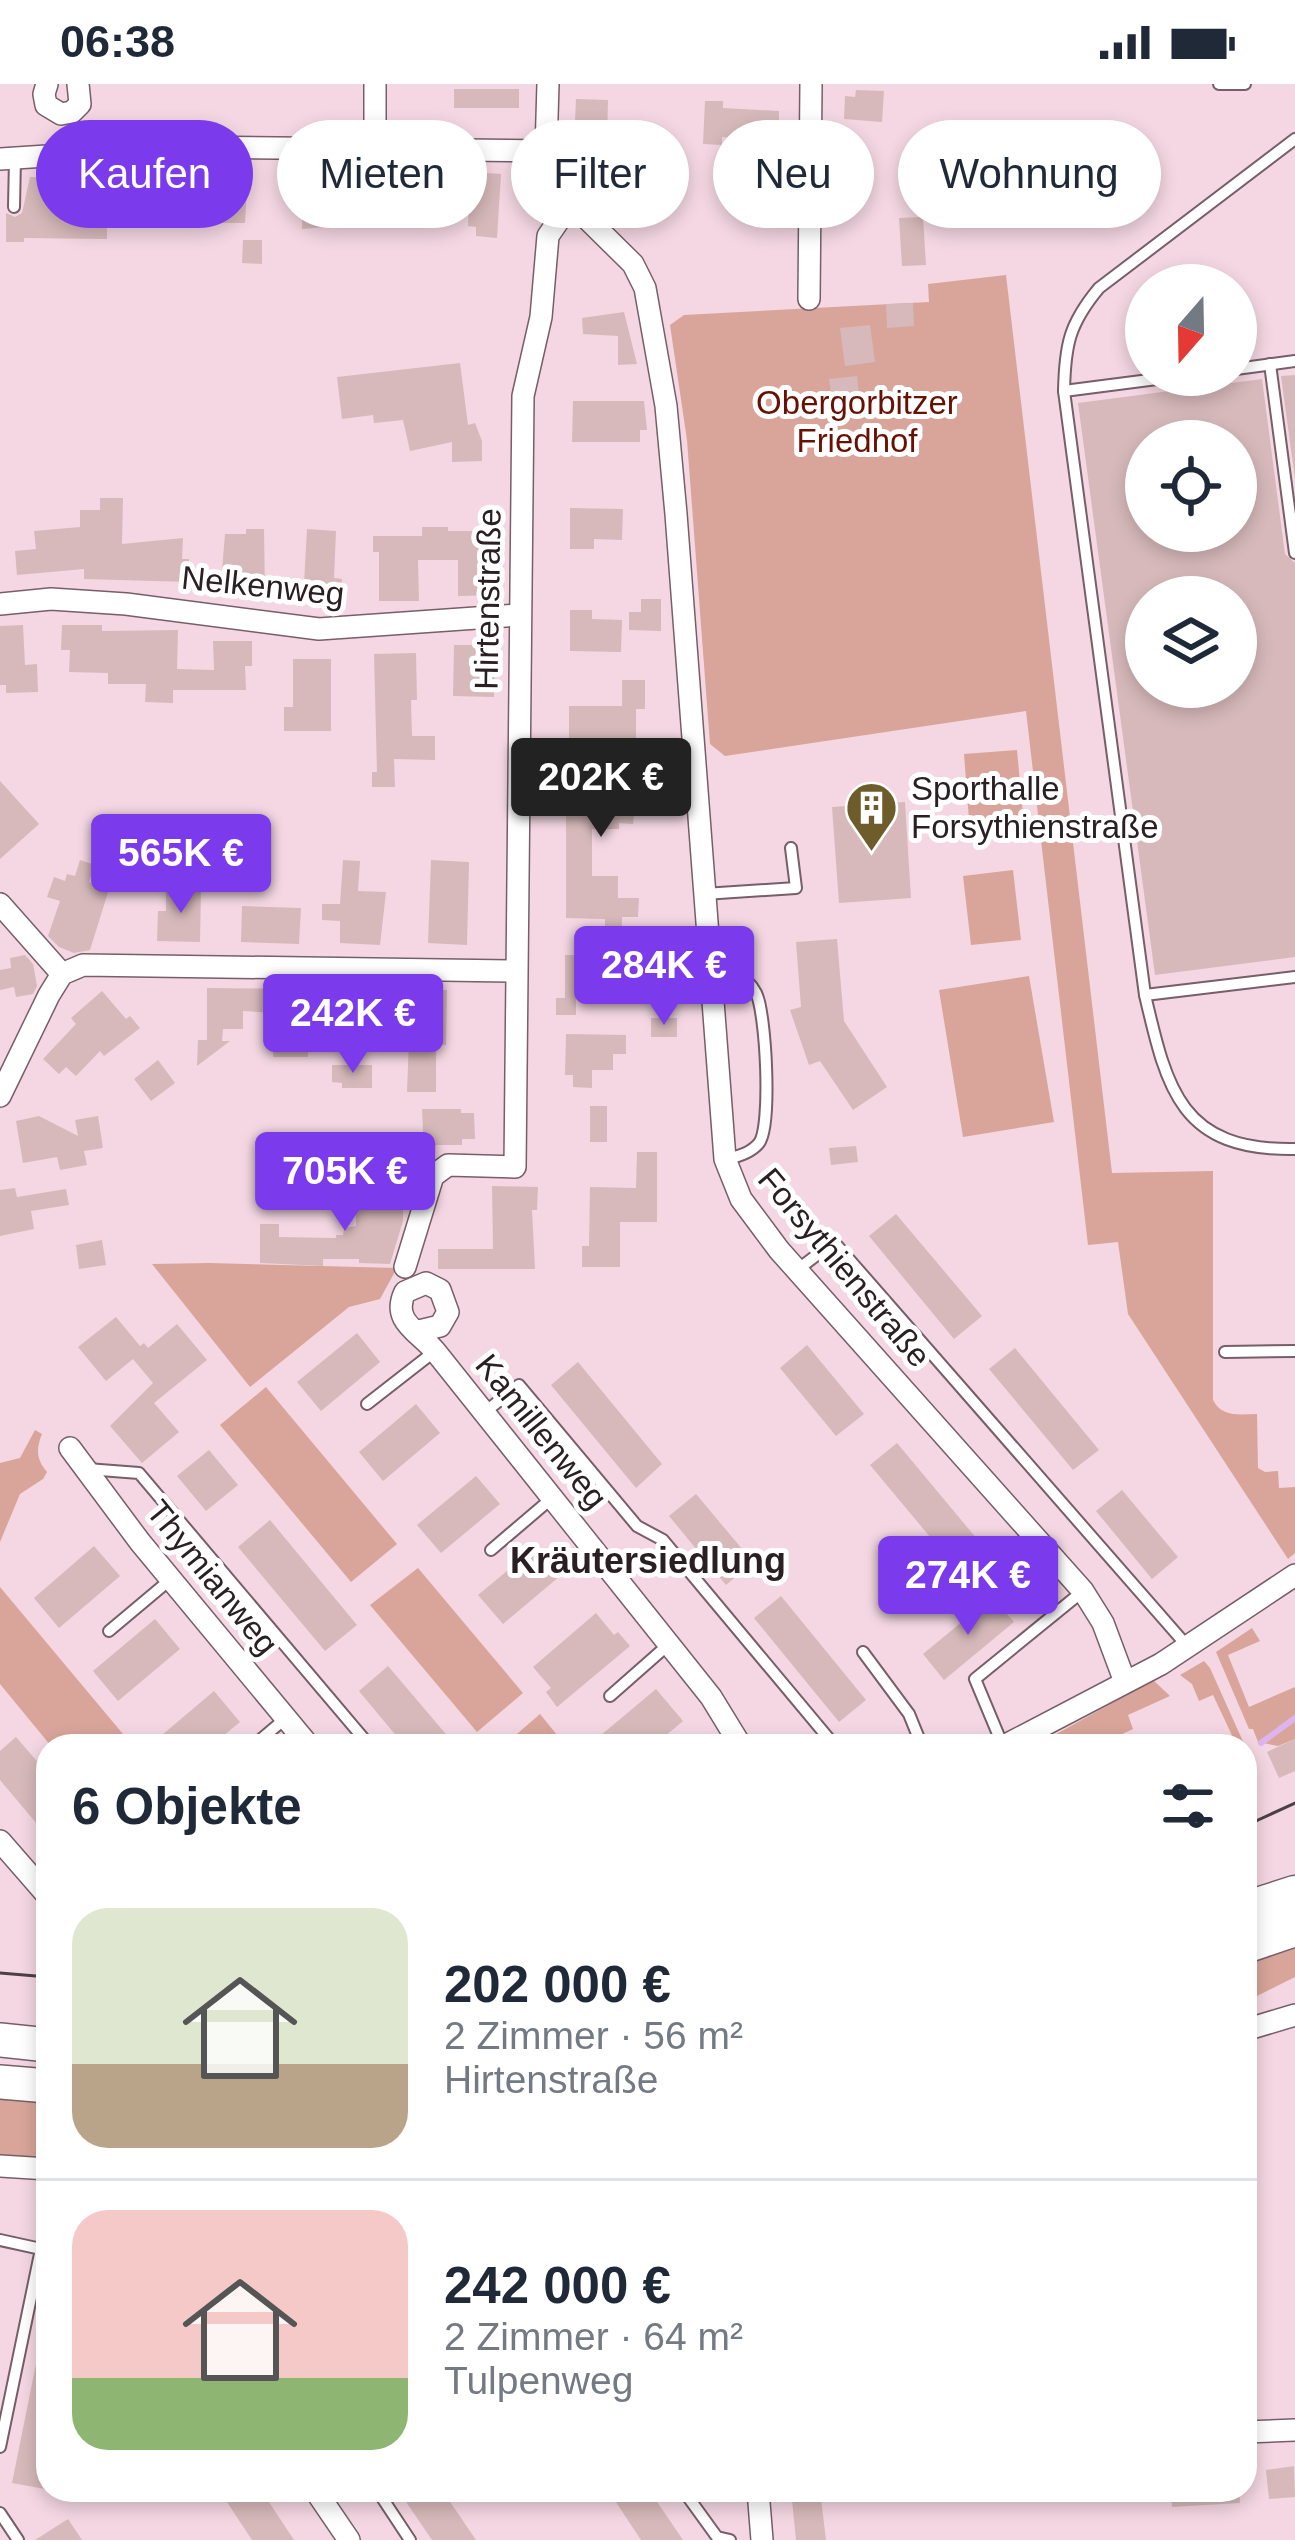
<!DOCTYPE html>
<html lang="de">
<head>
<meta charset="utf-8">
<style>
	:root { --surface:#fff; --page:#f2f2f3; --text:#1f2937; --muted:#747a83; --line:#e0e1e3; --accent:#7c3aed }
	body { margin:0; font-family:Helvetica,sans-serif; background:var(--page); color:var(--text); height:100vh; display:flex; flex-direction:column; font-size:45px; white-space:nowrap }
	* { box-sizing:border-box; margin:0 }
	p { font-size:39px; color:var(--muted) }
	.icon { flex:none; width:66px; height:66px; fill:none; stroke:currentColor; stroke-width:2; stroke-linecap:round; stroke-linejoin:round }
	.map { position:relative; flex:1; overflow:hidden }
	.details { position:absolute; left:36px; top:1650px; width:1221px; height:768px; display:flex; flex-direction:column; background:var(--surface); border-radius:36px; box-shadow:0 6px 18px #0003 }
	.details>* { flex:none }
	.top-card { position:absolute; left:36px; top:36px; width:1224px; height:108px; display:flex; gap:24px }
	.needle { width:78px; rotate:200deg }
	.controls { position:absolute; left:1125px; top:180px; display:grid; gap:24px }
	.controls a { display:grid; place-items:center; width:132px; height:132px; border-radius:50%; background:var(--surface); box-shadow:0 6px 18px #0003; font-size:60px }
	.price { position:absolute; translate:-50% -102px; padding:0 27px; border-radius:12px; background:var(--accent); color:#fff; font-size:39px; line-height:78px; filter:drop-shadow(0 3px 6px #0008) }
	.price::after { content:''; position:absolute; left:50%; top:72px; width:36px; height:27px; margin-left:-18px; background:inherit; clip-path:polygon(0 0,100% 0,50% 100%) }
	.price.active { background:#222; color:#fff }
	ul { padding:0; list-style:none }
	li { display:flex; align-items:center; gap:36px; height:300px; padding:0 36px }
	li+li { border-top:3px solid var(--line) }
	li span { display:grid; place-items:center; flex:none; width:336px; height:240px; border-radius:36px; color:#555 }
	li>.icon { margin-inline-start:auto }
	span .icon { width:144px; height:144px; fill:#fffc; stroke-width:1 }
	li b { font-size:51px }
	h2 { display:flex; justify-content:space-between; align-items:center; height:144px; padding:0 36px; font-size:51px }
	.pill { padding:0 42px; border-radius:54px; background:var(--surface); box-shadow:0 6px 18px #0003; font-size:42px; line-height:108px }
	.pill.active { background:var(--accent); color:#fff }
	.status { display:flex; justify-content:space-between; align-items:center; height:84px; padding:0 60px; background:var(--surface); direction:ltr }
	.status svg { height:33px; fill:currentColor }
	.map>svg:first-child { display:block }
	.green { fill:#d9a59a }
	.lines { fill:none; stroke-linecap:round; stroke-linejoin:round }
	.stream { stroke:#deb4ef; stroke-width:6 }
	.building { fill:#d7b9bb; fill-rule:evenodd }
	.service-casing { stroke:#775e68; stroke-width:14 }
	.minor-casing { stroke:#775e68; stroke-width:24 }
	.primary-casing { stroke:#775e68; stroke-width:36 }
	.trunk-casing { stroke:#775e68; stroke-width:39 }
	.service { stroke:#fff; stroke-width:10 }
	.minor { stroke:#fff; stroke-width:21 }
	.primary { stroke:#fff; stroke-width:33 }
	.trunk { stroke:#fff; stroke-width:36 }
	.tram { stroke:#4d4044; stroke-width:3 }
	.labels { text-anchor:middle; stroke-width:10; stroke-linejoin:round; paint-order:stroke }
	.park-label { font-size:33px; fill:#681002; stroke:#fff }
	.street-label { font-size:33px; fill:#2a2023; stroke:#fff }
	.poi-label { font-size:33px; fill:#2a2023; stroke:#fff; text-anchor:start }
	.neighbourhood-label { font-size:36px; font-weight:bold; fill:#2a2023; stroke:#fff }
</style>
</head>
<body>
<div class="status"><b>06:38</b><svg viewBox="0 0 49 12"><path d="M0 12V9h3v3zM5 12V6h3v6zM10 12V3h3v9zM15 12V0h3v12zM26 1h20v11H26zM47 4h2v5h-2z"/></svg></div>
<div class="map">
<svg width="1295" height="2456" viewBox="0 0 1295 2456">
	<rect width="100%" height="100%" fill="#f4d7e2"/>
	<g class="green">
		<path d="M1006,191L1112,1089L1213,1087V1316C1222,1334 1240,1330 1257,1330L1258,1384L1265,1388L1278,1387L1279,1404L1295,1403V1469L1288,1475L1128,1230L1118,1158L1088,1161L1026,627L725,672L710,660L687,356L670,241L684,231L929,218L928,200Z"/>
		<path d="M1017,666L1023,731L969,736L964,670Z"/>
		<path d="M1013,786L1021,856L971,861L963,792Z"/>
		<path d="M1029,892L1054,1038L963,1053L939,906Z"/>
		<path d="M209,1179L397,1184L380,1215L349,1223L250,1303L152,1180Z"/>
		<path d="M266,1303L397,1460L351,1498L220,1341Z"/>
		<path d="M35,1346L42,1350C36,1365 36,1375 47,1388L43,1395L20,1410L0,1458V1379L20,1374Z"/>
		<path d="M418,1484L523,1609L477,1648L370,1521Z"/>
		<path d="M0,1503L133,1662H51L0,1600Z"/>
		<path d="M1252,1544L1260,1557L1228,1571L1249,1623L1295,1603V1655L1278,1662L1258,1658L1253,1645H1249L1216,1568Z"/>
		<path d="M1204,1577L1210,1584L1245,1662H1237L1213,1611L1199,1617L1192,1600L1180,1591Z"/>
		<path d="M1153,1596L1170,1612L1128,1631L1133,1645L1120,1651L1124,1662H1035Z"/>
		<path d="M540,1630L566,1662H503Z"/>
		<path d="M1295,1861V1893L1245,1918V1878Z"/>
		<path d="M0,2011L48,2016V2076L0,2073Z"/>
	</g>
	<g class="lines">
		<g class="stream">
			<path d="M1261,1659L1295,1634"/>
			<path d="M1245,1684L1248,1681"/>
		</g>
	</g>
	<g class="building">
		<rect x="454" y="5" width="65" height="19"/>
		<path d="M856,6L884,7L882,38L844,35L845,12L855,13Z"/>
		<path d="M576,15L608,16L607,60L574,59Z"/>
		<path d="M705,17H723V24L779,27L778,118L751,117L754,55L722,53V61L703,60Z"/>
		<path d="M205,85L248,86L245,139H209Z"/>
		<path d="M291,85L330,86V119L366,121L365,140L302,145L303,111H291Z"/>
		<path d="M615,85L666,88L665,120L613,118Z"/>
		<path d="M374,86L413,87V112H395V131L373,130Z"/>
		<path d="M458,87L501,90L497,154L476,152V143L468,142L469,113L457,112Z"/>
		<rect x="123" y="89" width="39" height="43"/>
		<path d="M30,93H71V133L107,134V155L24,154V158H6V129L15,133L22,129Z"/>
		<path d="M923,133L926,181L902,182L899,134Z"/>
		<path d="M243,156H262V180L242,179Z"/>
		<path d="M913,219L914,242L887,244L886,220Z"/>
		<path d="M624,228L637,280L618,281V252L583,250L582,234Z"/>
		<path d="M870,241L875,278L845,282L840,244Z"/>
		<path d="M460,279L468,341L475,339L482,357V377L452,378V358L410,367L403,336L374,339L373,331L342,335L337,293Z"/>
		<path d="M1295,291V395L1281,292Z"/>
		<path d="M857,292L861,329L834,332L829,295Z"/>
		<path d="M1262,295L1285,470L1295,479V873L1155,891L1078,319ZM1146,357H1236V447H1146ZM1146,513H1236V603H1146Z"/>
		<path d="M573,317H644L647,346H640V358H572Z"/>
		<path d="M100,414H123L122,460L183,454L182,475H189V498L84,495V485L17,491L15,467L36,465L34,447L80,443V426H100Z"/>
		<path d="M570,424L623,425L622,456L594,455V465H570Z"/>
		<path d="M422,443H448V447H488L489,483H496V511L458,512V476H418L419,517H379V468H373V452H422Z"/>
		<path d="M246,445H264L265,511L220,510L225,450H246Z"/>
		<path d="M307,445L336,447L334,494L342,495L341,519L303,518Z"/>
		<path d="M641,515H661V547L629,546V528H641Z"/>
		<path d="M570,526H592V535L622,536L621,568L570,567Z"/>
		<path d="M23,541L25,581L37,580L38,608L6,609V601H0V542Z"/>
		<path d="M62,541H102V547L178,546L177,585L214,586L213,557H252V582H245L246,606H173V619L145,618L146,600H108V589L69,588L70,566H61Z"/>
		<path d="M454,561H495L494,613L453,612Z"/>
		<path d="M416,569L417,616H411L412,652H435V676L394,675L395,703H372V688H377L374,570Z"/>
		<path d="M293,575H331V647H284V623H293Z"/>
		<path d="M622,596H645V625H636V667L642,668L641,709H648V730H634L633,740L619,739V745H592V792H618V814H639L638,833H622L621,893H614V915L576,914V931H556V914H565V871H605V835L566,834V696H612V661H569V622H622Z"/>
		<path d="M0,697L39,740L0,775Z"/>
		<path d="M905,718L911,814L839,819L832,723Z"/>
		<path d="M80,776L95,781L89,798L109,805L90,866L74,869L59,863L48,852L60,817L47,813L54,793L65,797L67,790L75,792Z"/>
		<path d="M343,776L360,777L358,807L386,808L380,861L340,859V837L322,836V820H340Z"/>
		<path d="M431,776L469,778L467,861L428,859Z"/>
		<path d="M166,804L201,805L200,858L157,857L158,827H166Z"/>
		<path d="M242,822L301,824L299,860L241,858Z"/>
		<path d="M837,855L844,937L887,1003L853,1026L820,977L809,981L790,926L801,923L796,858Z"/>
		<path d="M25,871L33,880L37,902L33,910L16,913L14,903L0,906V886L11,884L10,874Z"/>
		<path d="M207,904L447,906L446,961H436V1008H407L410,929L404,928H365V947H348L340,946V929L309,925L308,973H273L274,929L243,927V945H223L222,957H230L197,982L198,956H207Z"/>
		<path d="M102,907L126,935L130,932L140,944L104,972L100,967L76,992L66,983L59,990L43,975L76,940L71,934Z"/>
		<rect x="651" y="934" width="26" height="19"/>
		<path d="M566,950L626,951V970H613V986H592V1004L573,1003V991H565Z"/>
		<path d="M158,976L175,999L151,1017L134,995Z"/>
		<path d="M332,981H372V1004H342V999L332,998Z"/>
		<rect x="590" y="1022" width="17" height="36"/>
		<path d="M422,1025H461V1029H474L475,1055H462V1061H436L431,1075L421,1084L412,1081L423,1048Z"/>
		<path d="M39,1032L78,1052L75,1036L98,1032L103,1064L84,1067L87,1081L60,1086L57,1073L23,1079L16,1037Z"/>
		<path d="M856,1062L858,1078L831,1081L829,1064Z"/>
		<path d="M637,1068H657V1138H620V1183H582V1162H589L590,1103L636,1104Z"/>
		<path d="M356,1101H403V1137L390,1180L359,1179V1175H323V1182L260,1179V1140H279V1153L336,1154V1151H343L344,1144L356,1142Z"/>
		<path d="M492,1102L538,1103L537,1126H532L535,1185H438V1165H493Z"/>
		<path d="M15,1104L17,1113L66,1105L69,1121L31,1127L34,1145L0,1152V1106Z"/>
		<path d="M896,1130L982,1232L954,1255L869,1152Z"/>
		<path d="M102,1156L106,1181L79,1185L76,1161Z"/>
		<path d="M116,1233L140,1262L144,1259L148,1264L177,1240L207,1276L154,1319L179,1348L142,1379L110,1342L153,1299L133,1275L106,1297L78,1263Z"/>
		<path d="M357,1249L380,1278L321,1327L297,1298Z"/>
		<path d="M807,1261L864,1330L836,1352L780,1284Z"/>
		<path d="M1015,1264L1099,1366L1073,1386L989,1285Z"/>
		<path d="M578,1278L662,1380L636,1404L551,1301Z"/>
		<path d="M416,1320L440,1349L383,1397L359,1368Z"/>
		<path d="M897,1359L982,1461L956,1484L870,1381Z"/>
		<path d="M209,1366L238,1401L206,1427L177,1392Z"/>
		<path d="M476,1392L500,1420L441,1469L417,1441Z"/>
		<path d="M1122,1406L1178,1473L1152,1495L1096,1427Z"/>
		<path d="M696,1410L753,1478L726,1501L669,1432Z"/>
		<path d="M270,1436L357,1541L325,1567L238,1463Z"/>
		<path d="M94,1462L120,1492L59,1544L34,1514Z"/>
		<path d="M536,1463L560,1492L503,1540L478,1511Z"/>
		<path d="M781,1512L866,1616L839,1638L754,1534Z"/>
		<path d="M992,1513L1014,1538L944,1596L923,1570Z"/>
		<path d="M596,1529L614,1551L618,1548L630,1562L557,1623L546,1608L551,1604L533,1583Z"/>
		<path d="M155,1535L180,1565L118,1617L93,1587Z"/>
		<path d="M388,1582L456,1662H405L383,1636L359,1607Z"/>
		<path d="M656,1605L683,1637L653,1662H588Z"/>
		<path d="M214,1607L240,1638L211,1662H149Z"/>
		<path d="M16,1653L48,1690V1753L0,1696V1667Z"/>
		<path d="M1295,1655V1687L1279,1694L1267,1668Z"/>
		<path d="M40,2260H48L45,2405L12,2399Z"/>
		<path d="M1294,2382L1295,2413L1269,2415L1266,2386Z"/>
		<path d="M219,2406H261L294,2456H252Z"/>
		<path d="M398,2406H442L476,2456H432Z"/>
		<path d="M608,2406H649L683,2456H641Z"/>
		<path d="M791,2406H820L826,2456H796Z"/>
		<path d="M1171,2406H1239L1240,2419L1172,2423Z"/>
		<path d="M68,2435L82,2456H35Z"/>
	</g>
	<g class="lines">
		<defs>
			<g id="service">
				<path d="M1219,0H1245"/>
				<path d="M1295,55L1099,204C1069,240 1065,261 1064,307L1145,911C1167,1006 1181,1067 1295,1065"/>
				<path d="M101,115L102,67"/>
				<path d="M14,123L15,74"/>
				<path d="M1270,280L1295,469"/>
				<path d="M1236,285L1295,277"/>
				<path d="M1064,307L1188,291"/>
				<path d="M704,810L796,804L791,764"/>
				<path d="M709,880C729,883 746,890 756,909C766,928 772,1042 759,1059C751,1069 737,1073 725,1075"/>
				<path d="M1145,911L1295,893"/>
				<path d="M797,1186L834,1158L1188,1563"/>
				<path d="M1225,1268L1295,1267"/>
				<path d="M367,1320L435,1267"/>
				<path d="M485,1328L519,1301L637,1442L663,1456L835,1662"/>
				<path d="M87,1385L139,1389L370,1662"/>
				<path d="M491,1466L552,1414"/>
				<path d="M109,1547L171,1495"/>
				<path d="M863,1568L909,1630L922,1662"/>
				<path d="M610,1612L669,1560"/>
				<path d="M253,1662L286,1634"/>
				<path d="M1003,1662L975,1595L1083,1507"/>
				<path d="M0,2156L41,2165L0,2363"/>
				<path d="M377,2406L410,2456"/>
				<path d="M683,2406L717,2453L730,2456"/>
				<path d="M0,2429L18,2456"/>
			</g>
			<g id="minor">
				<path d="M47,0L44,10L46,21L61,30L72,28L80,20L78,0"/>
				<path d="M375,0V65"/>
				<path d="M548,0L546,67L562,110L633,180L645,204L666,322L676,430L725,1075L741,1115L779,1166L1083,1507L1103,1539L1125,1598"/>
				<path d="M0,75L185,63L546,67"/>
				<path d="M809,215L811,0"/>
				<path d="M0,520L51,515L126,520L319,545L519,531"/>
				<path d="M0,820L62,890"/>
				<path d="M0,1012L49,911L62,890L83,881L516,887"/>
				<path d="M405,1183L433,1092L448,1081L515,1083L523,312L541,233L548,152L570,120"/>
				<path d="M419,1247L440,1242L448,1228L440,1206L426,1199L405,1208C391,1237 418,1247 435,1267L711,1613L741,1662"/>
				<path d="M70,1364L140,1458L309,1662"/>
				<path d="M1004,1662L1161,1580L1295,1491"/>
				<path d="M0,1757L48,1812"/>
				<path d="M1245,1946L1295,1931"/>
				<path d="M0,2082L48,2085"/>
				<path d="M1245,2348L1295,2346"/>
				<path d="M315,2406L349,2456"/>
				<path d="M758,2406L762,2456"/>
			</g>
			<g id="primary">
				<path d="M0,1956L48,1961"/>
				<path d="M0,1998L48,2002"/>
			</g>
			<g id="trunk">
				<path d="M1245,1826L1295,1810"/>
				<path d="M1245,1861L1295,1844"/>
			</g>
		</defs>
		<use href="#service" class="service-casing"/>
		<use href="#minor" class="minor-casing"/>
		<use href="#primary" class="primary-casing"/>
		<use href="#trunk" class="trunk-casing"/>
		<use href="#service" class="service"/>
		<use href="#minor" class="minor"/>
		<use href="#primary" class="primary"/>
		<use href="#trunk" class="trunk"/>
		<g class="tram">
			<path d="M1245,1742L1295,1719"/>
			<path d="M0,1889L48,1893"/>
		</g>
	</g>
	<defs>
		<symbol id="building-pin" viewBox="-11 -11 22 30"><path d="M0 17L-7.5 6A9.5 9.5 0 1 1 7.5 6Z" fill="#6e5c2a" stroke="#fff"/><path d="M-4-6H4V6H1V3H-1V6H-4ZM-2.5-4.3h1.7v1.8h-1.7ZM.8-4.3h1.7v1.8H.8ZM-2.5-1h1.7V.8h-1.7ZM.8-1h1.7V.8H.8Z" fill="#fff"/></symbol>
	</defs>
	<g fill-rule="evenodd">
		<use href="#building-pin" x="842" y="694" width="59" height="81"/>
	</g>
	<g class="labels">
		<g class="park-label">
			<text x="857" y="330">Obergorbitzer<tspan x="857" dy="38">Friedhof</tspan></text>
		</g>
		<g class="street-label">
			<text transform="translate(263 501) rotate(6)" y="12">Nelkenweg</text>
			<text transform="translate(487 515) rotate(-89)" y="12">Hirtenstraße</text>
			<text transform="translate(845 1183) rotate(50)" y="12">Forsythienstraße</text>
			<text transform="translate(542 1347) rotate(51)" y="12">Kamillenweg</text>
			<text transform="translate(213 1493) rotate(51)" y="12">Thymianweg</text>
		</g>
		<g class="poi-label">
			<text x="911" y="716">Sporthalle<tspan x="911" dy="38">Forsythienstraße</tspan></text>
		</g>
		<g class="neighbourhood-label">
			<text x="648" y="1489">Kräutersiedlung</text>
		</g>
	</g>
</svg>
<div class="controls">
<a><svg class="needle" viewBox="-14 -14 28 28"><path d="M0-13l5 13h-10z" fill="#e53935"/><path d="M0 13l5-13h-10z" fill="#747a83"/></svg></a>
<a><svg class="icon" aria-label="locate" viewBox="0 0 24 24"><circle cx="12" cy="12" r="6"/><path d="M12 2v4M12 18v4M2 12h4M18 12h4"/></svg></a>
<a><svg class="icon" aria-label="layers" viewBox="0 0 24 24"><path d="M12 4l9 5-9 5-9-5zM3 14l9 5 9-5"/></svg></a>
</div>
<b class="price active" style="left:601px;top:756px">202K €</b>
<b class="price" style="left:181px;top:832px">565K €</b>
<b class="price" style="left:664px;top:944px">284K €</b>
<b class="price" style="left:353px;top:992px">242K €</b>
<b class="price" style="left:345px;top:1150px">705K €</b>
<b class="price" style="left:968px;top:1554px">274K €</b>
<div class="top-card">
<a class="pill active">Kaufen</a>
<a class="pill">Mieten</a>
<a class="pill">Filter</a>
<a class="pill">Neu</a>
<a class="pill">Wohnung</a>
</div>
<section class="details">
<h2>6 Objekte<svg class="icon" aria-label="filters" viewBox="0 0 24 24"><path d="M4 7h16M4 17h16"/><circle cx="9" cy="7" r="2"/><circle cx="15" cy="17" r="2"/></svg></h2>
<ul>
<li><span style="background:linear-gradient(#dfe7d0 65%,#b9a48a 0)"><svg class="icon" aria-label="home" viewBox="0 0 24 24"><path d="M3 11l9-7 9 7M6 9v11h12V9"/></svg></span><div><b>202 000 €</b><p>2 Zimmer · 56 m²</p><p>Hirtenstraße</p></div></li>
<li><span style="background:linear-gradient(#f6c9c9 70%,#8fb573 0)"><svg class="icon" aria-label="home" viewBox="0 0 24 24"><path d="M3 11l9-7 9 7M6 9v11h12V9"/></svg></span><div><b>242 000 €</b><p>2 Zimmer · 64 m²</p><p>Tulpenweg</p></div></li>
</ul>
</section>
</div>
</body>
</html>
